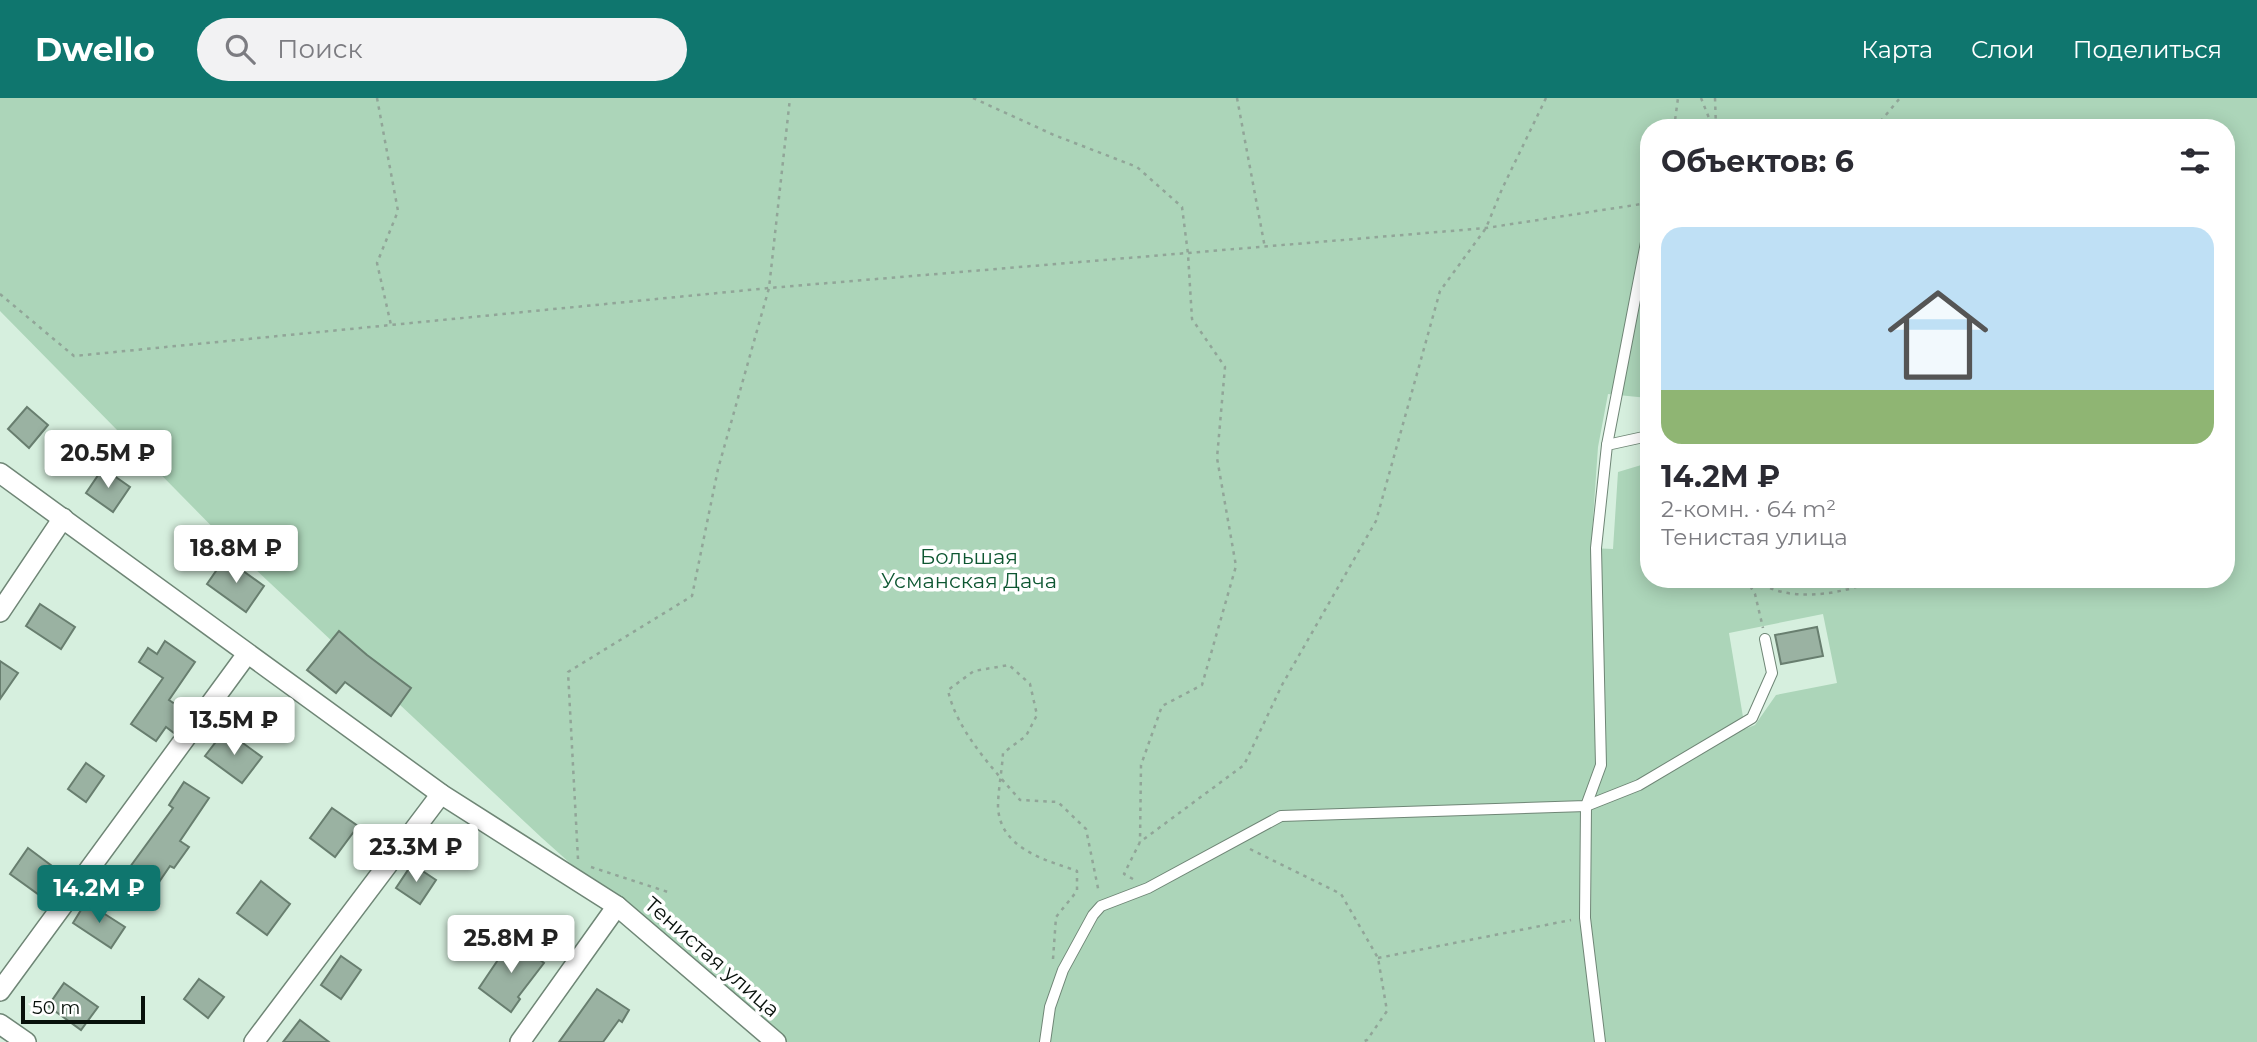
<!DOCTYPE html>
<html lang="ru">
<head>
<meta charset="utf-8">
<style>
	:root { --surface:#fff; --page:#f2f2f3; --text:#2b2b33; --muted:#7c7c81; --accent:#0f766e }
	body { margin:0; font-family:Montserrat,sans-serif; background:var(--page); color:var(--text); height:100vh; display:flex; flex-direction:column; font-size:26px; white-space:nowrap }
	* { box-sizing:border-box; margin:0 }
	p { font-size:23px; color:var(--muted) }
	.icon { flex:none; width:38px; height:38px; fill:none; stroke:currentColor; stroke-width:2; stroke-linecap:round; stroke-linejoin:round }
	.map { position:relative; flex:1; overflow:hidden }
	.side { position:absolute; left:1640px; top:21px; width:595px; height:469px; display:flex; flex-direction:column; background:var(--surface); border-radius:28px; box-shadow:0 4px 18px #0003 }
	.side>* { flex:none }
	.scale { position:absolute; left:21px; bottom:18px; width:124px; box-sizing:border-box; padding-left:7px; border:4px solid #08110b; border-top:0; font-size:19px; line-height:24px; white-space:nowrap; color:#08110b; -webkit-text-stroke:5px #fff; paint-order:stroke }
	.price { position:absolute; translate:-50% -60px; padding:0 16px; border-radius:7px; background:#fff; color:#222; font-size:23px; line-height:46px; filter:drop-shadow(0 2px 4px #0008) }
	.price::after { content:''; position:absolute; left:50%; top:42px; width:21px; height:16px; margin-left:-10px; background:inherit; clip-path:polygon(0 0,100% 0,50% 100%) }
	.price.active { background:var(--accent); color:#fff }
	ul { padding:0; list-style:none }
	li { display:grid; align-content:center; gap:14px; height:371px; padding:0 21px }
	li span { display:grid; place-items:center; height:217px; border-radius:21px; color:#555 }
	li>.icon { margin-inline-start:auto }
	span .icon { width:126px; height:126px; fill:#fffc; stroke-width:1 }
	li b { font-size:30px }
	h2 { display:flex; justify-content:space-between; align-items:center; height:84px; padding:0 21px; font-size:30px }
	header { display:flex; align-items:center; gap:42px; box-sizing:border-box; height:98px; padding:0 35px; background:var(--accent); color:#fff }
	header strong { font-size:33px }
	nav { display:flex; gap:38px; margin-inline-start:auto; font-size:24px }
	.search { width:490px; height:63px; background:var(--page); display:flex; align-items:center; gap:18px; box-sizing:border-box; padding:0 24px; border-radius:38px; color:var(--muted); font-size:26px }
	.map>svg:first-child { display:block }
	.green { fill:#acd5b9; fill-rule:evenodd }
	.building { fill:#9ab2a2; stroke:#687e6f; stroke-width:2 }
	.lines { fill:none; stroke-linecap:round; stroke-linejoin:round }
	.lane-casing { stroke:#6f8676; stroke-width:12 }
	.street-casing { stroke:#6f8676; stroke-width:22 }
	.path { stroke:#91a598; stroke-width:2.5; stroke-dasharray:3.5 5; stroke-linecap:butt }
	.lane { stroke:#fff; stroke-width:10 }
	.street { stroke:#fff; stroke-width:19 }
	.labels { text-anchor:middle; stroke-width:7; stroke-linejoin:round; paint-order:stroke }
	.park-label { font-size:21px; fill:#0e5732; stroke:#fff }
	.street-label { font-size:21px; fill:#08110b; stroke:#fff }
</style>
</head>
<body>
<header>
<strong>Dwello</strong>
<div class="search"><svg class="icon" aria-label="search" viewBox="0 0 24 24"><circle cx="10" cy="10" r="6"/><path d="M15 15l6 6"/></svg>Поиск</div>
<nav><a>Карта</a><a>Слои</a><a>Поделиться</a></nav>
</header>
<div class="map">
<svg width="2257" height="944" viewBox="0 0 2257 944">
	<rect width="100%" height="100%" fill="#d6efde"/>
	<path class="green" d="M0,0H2257V944H770L542,740L239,456L0,213ZM1648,30H2226V481H1648V365L1618,374L1613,451L1591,450L1598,349L1608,296L1648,300ZM1823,516L1837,585L1776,597L1755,627L1745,631L1729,535Z"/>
	<g class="building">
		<path d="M27,309L48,327L29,350L8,331Z"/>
		<path d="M103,370L130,389L113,414L86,395Z"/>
		<path d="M225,460L264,488L246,514L207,486Z"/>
		<path d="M40,506L75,529L61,551L26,528Z"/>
		<path d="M1817,529L1823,558L1781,566L1775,537Z"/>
		<path d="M339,533L367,557L411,590L391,618L345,584L336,595L307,572Z"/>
		<path d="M165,543L195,564L169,602L188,615L174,635L166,629L156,643L131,626L163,580L139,564L148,550L157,556Z"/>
		<path d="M0,563L18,575L0,601Z"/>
		<path d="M225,632L262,659L242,685L205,658Z"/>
		<path d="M86,665L104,678L86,704L68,691Z"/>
		<path d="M184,684L209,700L180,743L189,749L174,770L170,768L146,803L119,784L173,710L169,707Z"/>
		<path d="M332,710L358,728L335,759L310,740Z"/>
		<path d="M28,750L60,774L42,799L10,776Z"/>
		<path d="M412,766L436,782L420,806L396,790Z"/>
		<path d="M261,783L290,806L267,837L237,815Z"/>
		<path d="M86,804L125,829L111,850L73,825Z"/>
		<path d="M512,841L544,865L518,899L520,901L511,914L479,890Z"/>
		<path d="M341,858L361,872L341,901L321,887Z"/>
		<path d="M199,881L224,899L208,920L184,901Z"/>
		<path d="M64,885L98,909L81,932L48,908Z"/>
		<path d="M597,891L629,912L622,924L619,922L603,944H559Z"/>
		<path d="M300,922L329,944H283Z"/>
	</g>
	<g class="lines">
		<defs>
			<g id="lane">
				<path d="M1607,347L1648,134"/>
				<path d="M1045,944L1050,909L1063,872L1093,817L1101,808L1148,790L1281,718L1586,708L1639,687L1752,620L1772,575L1765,541"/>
				<path d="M1600,944L1585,820L1586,708L1601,667L1596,450L1607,347L1648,338"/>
			</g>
			<g id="street">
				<path d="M0,375L441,696L617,808L776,944"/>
				<path d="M0,514L63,420"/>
				<path d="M0,893L247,556"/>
				<path d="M0,926L26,944"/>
				<path d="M254,944L441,696"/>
				<path d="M520,944L617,808"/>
			</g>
		</defs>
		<use href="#lane" class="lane-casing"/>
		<use href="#street" class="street-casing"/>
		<g class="path">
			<path d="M377,0L398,113L377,165L391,227"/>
			<path d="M973,0L1054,37L1137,69L1182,109L1188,156L1192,221L1225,269L1217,360L1236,468L1202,587L1162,608L1141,667L1140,744"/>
			<path d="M1237,0L1265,150"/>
			<path d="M1701,0L1713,30"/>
			<path d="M1715,0L1716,30"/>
			<path d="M1674,30L1678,0"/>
			<path d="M1875,30L1900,0"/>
			<path d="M0,196L74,258L769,190L1486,130L1648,105"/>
			<path d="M1746,481L1755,496L1763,530"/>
			<path d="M1756,481C1782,506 1846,497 1875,481"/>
			<path d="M1250,751L1341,796L1378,860L1387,913L1367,942L1362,944"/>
			<path d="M578,761L568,574L692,498L718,371L769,190L790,0"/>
			<path d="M591,769L671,795"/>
			<path d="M1133,781L1124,776L1140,744L1244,667L1282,587L1376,423L1440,193L1486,130L1502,91L1546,0"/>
			<path d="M1378,860L1571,822"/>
			<path d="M1053,861L1056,819L1077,793V773C1046,762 1000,751 998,709C998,692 1002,673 1003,655L1026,638L1037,617L1030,586L1009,567L974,573L948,592C956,632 994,672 1020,702L1058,704L1086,731L1099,795"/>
		</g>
		<use href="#lane" class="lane"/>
		<use href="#street" class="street"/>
	</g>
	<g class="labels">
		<g class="park-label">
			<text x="969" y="466">Большая<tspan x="969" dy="24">Усманская Дача</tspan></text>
		</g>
		<g class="street-label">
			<text transform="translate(712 859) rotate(41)" y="7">Тенистая улица</text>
		</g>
	</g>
</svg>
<div class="scale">50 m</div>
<b class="price" style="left:108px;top:392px">20.5M ₽</b>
<b class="price" style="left:236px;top:487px">18.8M ₽</b>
<b class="price" style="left:234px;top:659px">13.5M ₽</b>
<b class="price" style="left:416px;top:786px">23.3M ₽</b>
<b class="price active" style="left:99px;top:827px">14.2M ₽</b>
<b class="price" style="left:511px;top:877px">25.8M ₽</b>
<section class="side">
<h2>Объектов: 6<svg class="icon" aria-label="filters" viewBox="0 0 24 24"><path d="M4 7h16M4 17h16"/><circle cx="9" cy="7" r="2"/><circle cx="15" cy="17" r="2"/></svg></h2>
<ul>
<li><span style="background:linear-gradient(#bfe0f5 75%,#8fb573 0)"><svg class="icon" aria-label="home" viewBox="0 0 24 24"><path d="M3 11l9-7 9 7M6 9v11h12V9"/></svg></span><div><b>14.2M ₽</b><p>2-комн. · 64 m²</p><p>Тенистая улица</p></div></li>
</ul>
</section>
</div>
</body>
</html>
